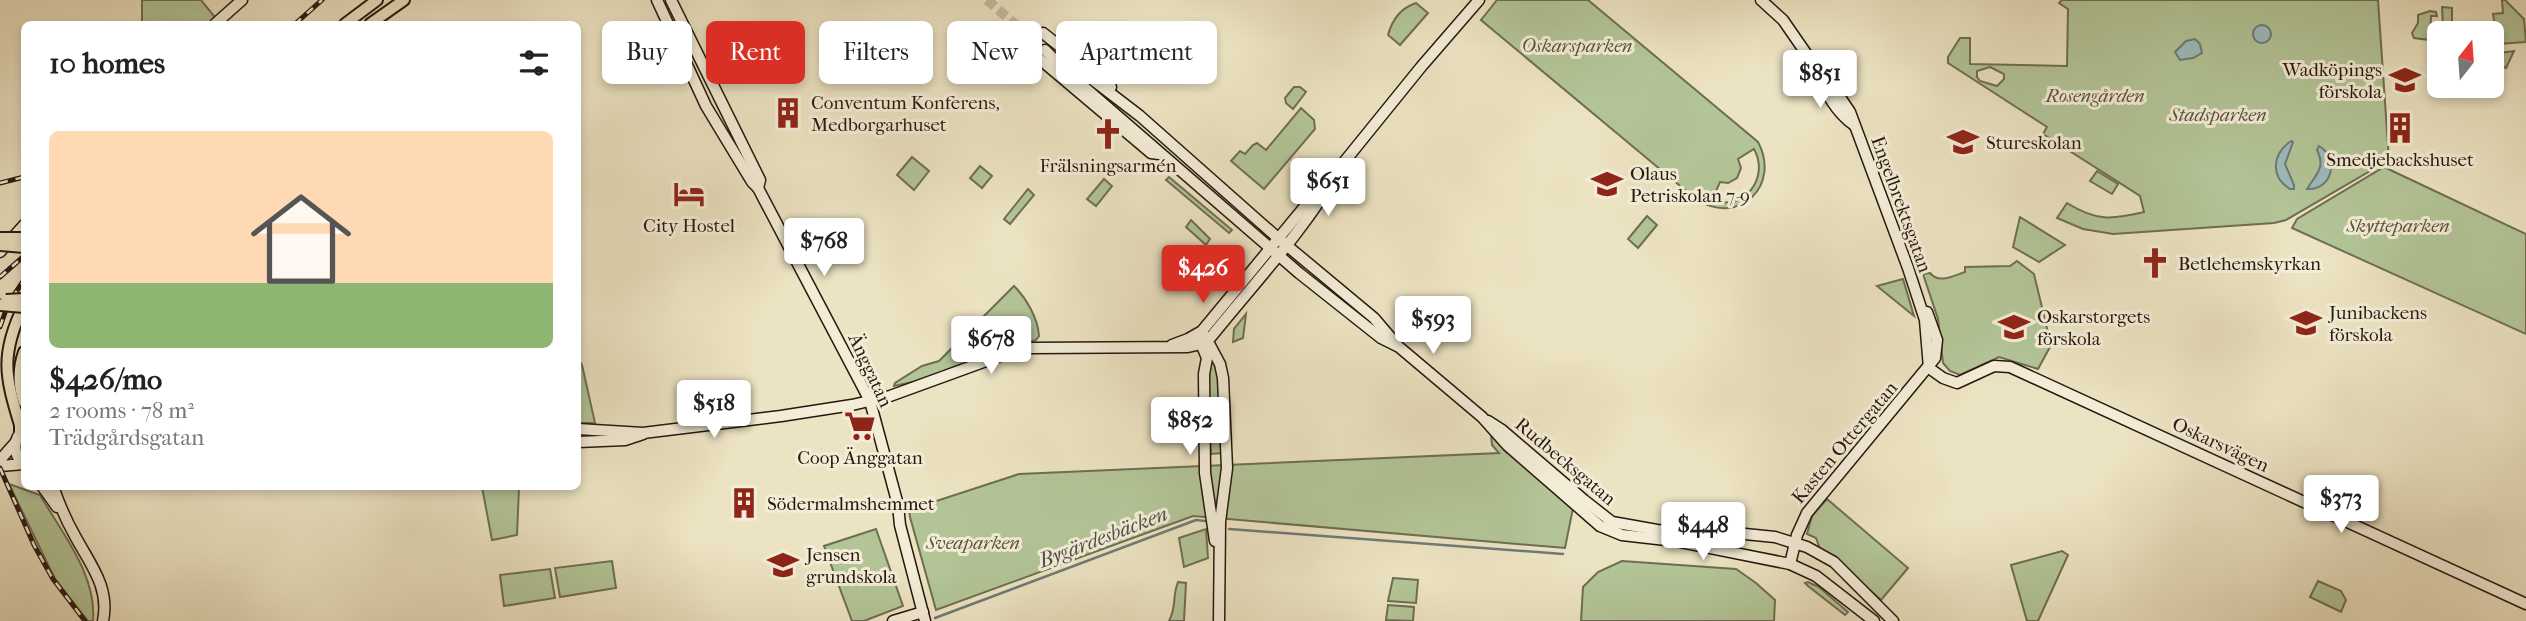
<!DOCTYPE html>
<html lang="en">
<head>
<meta charset="utf-8">
<style>
	:root { --surface:#fff; --page:#f6f6f6; --text:#222; --muted:#767676; --line:#e0e0e0; --accent:#d93025 }
	body { margin:0; font-family:"IM FELL French Canon",serif; background:var(--page); color:var(--text); height:100vh; display:flex; flex-direction:column; font-size:26px; white-space:nowrap }
	* { box-sizing:border-box; margin:0 }
	p { font-size:23px; color:var(--muted) }
	.icon { flex:none; width:38px; height:38px; fill:none; stroke:currentColor; stroke-width:2; stroke-linecap:round; stroke-linejoin:round }
	.map { position:relative; flex:1; overflow:hidden }
	.drawer { position:absolute; left:21px; top:21px; width:560px; height:469px; display:flex; flex-direction:column; background:var(--surface); border-radius:10px; box-shadow:0 4px 10px #0003 }
	.drawer>* { flex:none }
	.guide { position:absolute; left:602px; top:21px; width:665px; height:63px; display:flex; gap:14px }
	.needle { width:46px; rotate:17deg }
	.tools { position:absolute; left:2427px; top:21px; display:grid; gap:14px }
	.tools a { display:grid; place-items:center; width:77px; height:77px; border-radius:10px; background:var(--surface); box-shadow:0 4px 10px #0003; font-size:35px }
	.price { position:absolute; translate:-50% -60px; padding:0 16px; border-radius:7px; background:#fff; color:#222; font-size:23px; line-height:46px; filter:drop-shadow(0 2px 4px #0008) }
	.price::after { content:''; position:absolute; left:50%; top:42px; width:21px; height:16px; margin-left:-10px; background:inherit; clip-path:polygon(0 0,100% 0,50% 100%) }
	.price.on { background:var(--accent); color:#fff }
	ul { padding:0; list-style:none }
	li { display:grid; align-content:center; gap:14px; height:371px; padding:0 28px }
	li+li { border-top:2px solid var(--line) }
	li span { display:grid; place-items:center; height:217px; border-radius:10px; color:#555 }
	li>.icon { margin-inline-start:auto }
	span .icon { width:126px; height:126px; fill:#fffc; stroke-width:1 }
	li b { font-size:30px }
	h2 { display:flex; justify-content:space-between; align-items:center; height:84px; padding:0 28px; font-size:30px }
	.tag { padding:0 24px; border-radius:10px; background:var(--surface); box-shadow:0 4px 10px #0003; font-size:24px; line-height:63px }
	.tag.on { background:var(--accent); color:#fff }
	.map>svg:first-child { display:block }
	.green { fill:#b3c597; stroke:#6e6e53; stroke-width:2; fill-rule:evenodd }
	.water { fill:#9cbcbd; stroke:#6e7a77; stroke-width:2 }
	.lines { fill:none; stroke-linecap:round; stroke-linejoin:round }
	.stream { stroke:#6e7a77; stroke-width:2.5 }
	.secondary-tunnel { stroke:#c5ba9e; stroke-width:10; stroke-dasharray:10 5; stroke-linecap:butt }
	.secondary-casing { stroke:#29160f; stroke-width:13 }
	.primary-casing { stroke:#29160f; stroke-width:14 }
	.secondary { stroke:#f3edd7; stroke-width:10 }
	.primary { stroke:#ece3c2; stroke-width:10 }
	.rail-casing { stroke:#29160f; stroke-width:5 }
	.rail { stroke:#f3edd7; stroke-width:2.5; stroke-dasharray:8; stroke-linecap:butt }
	.primary-bridge-casing { stroke:#29160f; stroke-width:14; stroke-linecap:butt }
	.primary-bridge { stroke:#ece3c2; stroke-width:10 }
	.labels { text-anchor:middle; stroke-width:6; stroke-linejoin:round; paint-order:stroke }
	.park-label { font-size:19px; font-style:italic; fill:#59533f; stroke:#f3edd7 }
	.poi-label { font-size:19px; fill:#29160f; stroke:#f3edd7; text-anchor:start }
	.street-label { font-size:19px; fill:#29160f; stroke:#f3edd7 }
	.water-label { font-size:21px; font-style:italic; fill:#51504c; stroke:#f3edd7 }
</style>
</head>
<body>
<div class="map">
<svg width="2526" height="621" viewBox="0 0 2526 621">
	<rect width="100%" height="100%" fill="#ece3c2"/>
	<filter id="stains"><feTurbulence type="fractalNoise" baseFrequency=".00286" numOctaves="4"/><feColorMatrix values="0 0 0 0 .2 0 0 0 0 .09 0 0 0 0 .02 0 0 0 .5 -.17"/></filter>
	<radialGradient id="worn" r=".72"><stop offset=".6" stop-color="#630" stop-opacity="0"/><stop offset="1" stop-color="#630" stop-opacity=".3"/></radialGradient>
	<g class="green">
		<path d="M142,0H201L214,16L213,22L210,24H142Z"/>
		<path d="M1497,0H1588L1758,142C1781,185 1740,226 1697,200L1481,20ZM1754,149C1770,178 1744,212 1712,200L1720,182L1728,183L1737,178L1741,168L1738,159Z"/>
		<path d="M2062,0H2378L2389,160L2286,220L2274,223L2113,234L2083,229L2057,218L2067,203C2096,221 2111,220 2144,212L2140,196L2043,134L2047,127L1948,63V57L1960,38H1970V64L2067,66L2068,9L2059,3ZM1990,67L2004,74V79L1997,86L1980,81L1977,77V71Z"/>
		<path d="M2502,0H2505L2524,19L2526,42L2498,44L2493,14L2503,13Z"/>
		<path d="M1416,3L1428,13L1400,45L1388,35C1392,20 1401,8 1416,3Z"/>
		<path d="M2442,7L2452,8V27H2443Z"/>
		<path d="M2430,11L2436,12L2437,16H2431L2430,40L2414,38L2412,33L2418,23V15Z"/>
		<path d="M2514,51L2506,68L2494,63L2492,67V54Z"/>
		<path d="M1294,87H1300L1306,92L1293,109L1286,103L1285,98Z"/>
		<path d="M1301,108L1314,120L1315,129L1264,189L1231,161L1240,151L1245,154L1253,145L1257,143L1266,150Z"/>
		<path d="M912,157L929,171L914,190L897,175Z"/>
		<path d="M980,166L992,176L982,188L970,178Z"/>
		<path d="M2384,167L2526,234V334L2292,228L2297,219Z"/>
		<path d="M2097,171L2118,184L2112,194L2090,181Z"/>
		<path d="M1169,177L1232,230L1229,233L1166,180Z"/>
		<path d="M1104,179L1112,186L1096,206L1087,199Z"/>
		<path d="M1028,189L1034,195L1010,224L1004,219Z"/>
		<path d="M1647,216L1657,225L1638,248L1628,239Z"/>
		<path d="M2020,217L2065,245L2039,262L2013,247Z"/>
		<path d="M1191,220L1210,239L1206,245L1186,227Z"/>
		<path d="M2017,261L2034,274L2051,345L2038,369L1999,357L1960,375L1950,371L1943,363L1938,319L1923,274L1930,273C1939,284 1953,276 1965,272V267L2010,266Z"/>
		<path d="M1903,279L1914,316L1877,286Z"/>
		<path d="M1014,286C1026,298 1038,318 1039,336L1036,340L992,353L922,380L894,386L895,383L922,366L939,361Z"/>
		<path d="M1246,314L1243,338L1233,342L1234,329Z"/>
		<path d="M578,359L582,365L595,423H578Z"/>
		<path d="M1213,360L1219,371L1222,453L1211,454L1206,375Z"/>
		<path d="M1491,434L1507,453H1512L1573,508L1565,548L1193,516L936,610L910,517L909,510L1019,474L1499,453L1492,445Z"/>
		<path d="M9,484L40,495C62,533 97,575 93,621H88L55,579Z"/>
		<path d="M482,487L519,488L517,535L492,540Z"/>
		<path d="M1827,499L1908,568L1881,600L1833,557L1820,549L1816,538L1807,534L1812,516Z"/>
		<path d="M876,529L903,606L864,621H852L824,546Z"/>
		<path d="M1206,529L1208,558L1184,567L1179,538Z"/>
		<path d="M2062,551L2068,555L2038,621H2027L2011,565Z"/>
		<path d="M612,561L616,588L560,597L555,568Z"/>
		<path d="M1622,561L1736,569L1756,583L1775,600L1774,621H1581L1583,587L1598,572Z"/>
		<path d="M550,569L555,598L504,606L500,575Z"/>
		<path d="M1393,578L1418,580L1416,603L1388,601Z"/>
		<path d="M2318,581L2341,591L2346,600L2341,612L2310,597Z"/>
		<path d="M1178,582L1186,583L1184,621H1169C1177,606 1172,597 1178,582Z"/>
		<path d="M1808,582L1819,587L1848,612L1845,615L1808,586L1805,583Z"/>
		<path d="M1388,605L1414,607L1413,621L1386,620Z"/>
	</g>
	<g class="water">
		<circle cx="2262" cy="34" r="9"/>
		<path d="M2195,39L2200,44L2202,53L2193,58L2180,60L2175,52L2186,41Z"/>
		<path d="M2291,141L2293,142L2285,164L2294,185V189H2290C2270,177 2272,154 2291,141Z"/>
		<path d="M2319,146C2340,158 2332,191 2307,189C2316,174 2326,168 2317,150Z"/>
	</g>
	<g class="lines">
		<g class="stream">
			<path d="M1229,529L1563,554"/>
			<path d="M935,618L1196,520L1205,521"/>
		</g>
		<path class="secondary-tunnel" d="M987,0L1045,50"/>
		<defs>
			<g id="secondary">
				<path d="M657,0L706,106L752,182L758,188L870,401L898,505L900,525L925,621"/>
				<path d="M671,0L756,172L760,180L758,188"/>
				<path d="M1761,0L1783,20L1819,72L1829,81L1850,112L1908,268L1925,320L1929,368"/>
				<path d="M215,24L242,0"/>
				<path d="M1043,33L1111,87"/>
				<path d="M1029,50L1151,153L1159,154"/>
				<path d="M1045,50L1068,73L1299,273L1381,338L1399,347L1482,417L1507,445L1600,526L1622,535L1675,541L1790,564L1816,576L1874,621"/>
				<path d="M1059,60L1080,70L1140,116L1279,239L1374,318L1397,345"/>
				<path d="M1819,72C1824,92 1837,113 1854,125"/>
				<path d="M1336,172L1421,67L1479,0"/>
				<path d="M0,252L24,225"/>
				<path d="M1205,336L1220,364L1223,378L1227,468L1220,522L1219,621"/>
				<path d="M1200,341L1207,358L1204,374L1205,473L1215,541"/>
				<path d="M1172,345L1188,339L1202,331L1325,182"/>
				<path d="M1929,368L1943,378L1957,383L1994,366L2010,367L2526,604"/>
				<path d="M1488,421L1502,430L1584,500L1612,522L1657,530L1725,532L1775,537L1807,547L1834,562L1893,621"/>
				<path d="M24,429C13,439 12,454 24,464"/>
				<path d="M578,429L643,433L781,416L852,405L890,396L1000,356L1031,348L1188,347L1201,344L1211,337C1255,282 1304,231 1339,170"/>
				<path d="M578,442L625,440L643,434"/>
				<path d="M0,460L15,443"/>
				<path d="M0,466L24,464"/>
				<path d="M42,486L57,507"/>
				<path d="M53,486C59,504 66,520 75,536C90,564 110,587 103,621"/>
				<path d="M1790,564L1797,535L1807,513L1935,358L1937,340L1927,312"/>
				<path d="M893,621L923,612"/>
			</g>
			<g id="primary">
				<path d="M345,24L377,0"/>
				<path d="M370,24L404,0"/>
				<path d="M24,352C18,369 18,385 24,402"/>
				<path d="M20,433V425C5,376 0,354 24,305"/>
			</g>
		</defs>
		<use href="#secondary" class="secondary-casing"/>
		<use href="#primary" class="primary-casing"/>
		<use href="#secondary" class="secondary"/>
		<use href="#primary" class="primary"/>
		<defs>
			<g id="rail">
				<path d="M295,24L322,0"/>
				<path d="M0,183L24,177"/>
				<path d="M0,277L24,256"/>
				<path d="M0,327L8,304L24,280"/>
				<path d="M0,468L34,545L53,579L85,621"/>
			</g>
		</defs>
		<use href="#rail" class="rail-casing"/>
		<use href="#rail" class="rail"/>
		<defs>
			<g id="primary-bridge">
				<path d="M0,238H24"/>
				<path d="M0,245L24,247"/>
				<path d="M6,300L24,299"/>
				<path d="M0,305L24,307"/>
			</g>
		</defs>
		<use href="#primary-bridge" class="primary-bridge-casing"/>
		<use href="#primary-bridge" class="primary-bridge"/>
	</g>
	<defs>
		<symbol id="school-bare" viewBox="-9 -9 18 18"><path d="M0-5L7-2L0 1L-7-2ZM-4 1L0 2.5L4 1V4Q0 6-4 4Z" fill="#8f2418" stroke="#f3edd7" stroke-width="2.5" paint-order="stroke"/></symbol>
		<symbol id="building-bare" viewBox="-9 -9 18 18"><path d="M-4-6H4V6H1V3H-1V6H-4ZM-2.5-4.3h1.7v1.8h-1.7ZM.8-4.3h1.7v1.8H.8ZM-2.5-1h1.7V.8h-1.7ZM.8-1h1.7V.8H.8Z" fill="#8f2418" stroke="#f3edd7" stroke-width="2.5" paint-order="stroke"/></symbol>
		<symbol id="church-bare" viewBox="-9 -9 18 18"><path d="M-1.2-6h2.4v3.5h3.3v2.4h-3.3V6h-2.4V-.1h-3.3v-2.4h3.3Z" fill="#8f2418" stroke="#f3edd7" stroke-width="2.5" paint-order="stroke"/></symbol>
		<symbol id="hotel-bare" viewBox="-9 -9 18 18"><path d="M-6-4.5h1.5V1H6V5H4.5V3h-9V5H-6ZM-4 0a1.8 1.8 0 1 1 3.6 0ZM.5 0V-2.5h3Q6-2.5 6 0Z" fill="#8f2418" stroke="#f3edd7" stroke-width="2.5" paint-order="stroke"/></symbol>
		<symbol id="supermarket-bare" viewBox="-9 -9 18 18"><path d="M-6-5.5h2.5l.6 2H6L4.5 2H-2.5L-4.4-4H-6ZM-1.5 3.2a1.3 1.3 0 1 0 .1 0ZM3 3.2a1.3 1.3 0 1 0 .1 0Z" fill="#8f2418" stroke="#f3edd7" stroke-width="2.5" paint-order="stroke"/></symbol>
	</defs>
	<g fill-rule="evenodd">
		<use href="#school-bare" x="2383" y="58" width="44" height="44"/>
		<use href="#building-bare" x="766" y="91" width="44" height="44"/>
		<use href="#building-bare" x="2378" y="106" width="44" height="44"/>
		<use href="#church-bare" x="1086" y="112" width="44" height="44"/>
		<use href="#school-bare" x="1941" y="120" width="44" height="44"/>
		<use href="#school-bare" x="1585" y="162" width="44" height="44"/>
		<use href="#hotel-bare" x="667" y="172" width="44" height="44"/>
		<use href="#church-bare" x="2133" y="241" width="44" height="44"/>
		<use href="#school-bare" x="2284" y="301" width="44" height="44"/>
		<use href="#school-bare" x="1992" y="305" width="44" height="44"/>
		<use href="#supermarket-bare" x="838" y="404" width="44" height="44"/>
		<use href="#building-bare" x="722" y="481" width="44" height="44"/>
		<use href="#school-bare" x="761" y="543" width="44" height="44"/>
	</g>
	<g class="labels">
		<g class="park-label">
			<text x="1577" y="52">Oskarsparken</text>
			<text x="2095" y="102">Rosengården</text>
			<text x="2218" y="121">Stadsparken</text>
			<text x="2398" y="232">Skytteparken</text>
			<text x="973" y="549">Sveaparken</text>
		</g>
		<g class="poi-label">
			<text x="2382" y="76" text-anchor="end">Wadköpings<tspan x="2382" dy="22">förskola</tspan></text>
			<text x="811" y="109">Conventum Konferens,<tspan x="811" dy="22">Medborgarhuset</tspan></text>
			<text x="1986" y="149">Stureskolan</text>
			<text x="2400" y="166" text-anchor="middle">Smedjebackshuset</text>
			<text x="1108" y="172" text-anchor="middle">Frälsningsarmén</text>
			<text x="1630" y="180">Olaus<tspan x="1630" dy="22">Petriskolan 7-9</tspan></text>
			<text x="689" y="232" text-anchor="middle">City Hostel</text>
			<text x="2178" y="270">Betlehemskyrkan</text>
			<text x="2329" y="319">Junibackens<tspan x="2329" dy="22">förskola</tspan></text>
			<text x="2037" y="323">Oskarstorgets<tspan x="2037" dy="22">förskola</tspan></text>
			<text x="860" y="464" text-anchor="middle">Coop Änggatan</text>
			<text x="767" y="510">Södermalmshemmet</text>
			<text x="806" y="561">Jensen<tspan x="806" dy="22">grundskola</tspan></text>
		</g>
		<g class="street-label">
			<text transform="translate(1902 204) rotate(70)" y="7">Engelbrektsgatan</text>
			<text transform="translate(871 370) rotate(65)" y="7">Änggatan</text>
			<text transform="translate(1844 442) rotate(-50)" y="7">Kasten Ottergatan</text>
			<text transform="translate(2221 444) rotate(25)" y="7">Oskarsvägen</text>
			<text transform="translate(1566 461) rotate(40)" y="7">Rudbecksgatan</text>
		</g>
		<g class="water-label">
			<text transform="translate(1103 537) rotate(-21)" y="7">Bygärdesbäcken</text>
		</g>
	</g>
	<rect width="100%" height="100%" filter="url(#stains)"/>
	<rect width="100%" height="100%" fill="url(#worn)"/>
</svg>
<div class="tools">
<a><svg class="needle" viewBox="-14 -14 28 28"><path d="M0-13l5 13h-10z" fill="#e53935"/><path d="M0 13l5-13h-10z" fill="#767676"/></svg></a>
</div>
<b class="price" style="left:1820px;top:110px">$851</b>
<b class="price" style="left:1328px;top:218px">$651</b>
<b class="price" style="left:824px;top:278px">$768</b>
<b class="price on" style="left:1203px;top:305px">$426</b>
<b class="price" style="left:1433px;top:356px">$593</b>
<b class="price" style="left:991px;top:376px">$678</b>
<b class="price" style="left:714px;top:440px">$518</b>
<b class="price" style="left:1190px;top:457px">$852</b>
<b class="price" style="left:2341px;top:535px">$373</b>
<b class="price" style="left:1703px;top:562px">$448</b>
<div class="guide">
<a class="tag">Buy</a>
<a class="tag on">Rent</a>
<a class="tag">Filters</a>
<a class="tag">New</a>
<a class="tag">Apartment</a>
</div>
<section class="drawer">
<h2>10 homes<svg class="icon" aria-label="filters" viewBox="0 0 24 24"><path d="M4 7h16M4 17h16"/><circle cx="9" cy="7" r="2"/><circle cx="15" cy="17" r="2"/></svg></h2>
<ul>
<li><span style="background:linear-gradient(#ffd9b3 70%,#8fb573 0)"><svg class="icon" aria-label="home" viewBox="0 0 24 24"><path d="M3 11l9-7 9 7M6 9v11h12V9"/></svg></span><div><b>$426/mo</b><p>2 rooms · 78 m²</p><p>Trädgårdsgatan</p></div></li>
</ul>
</section>
</div>
</body>
</html>
